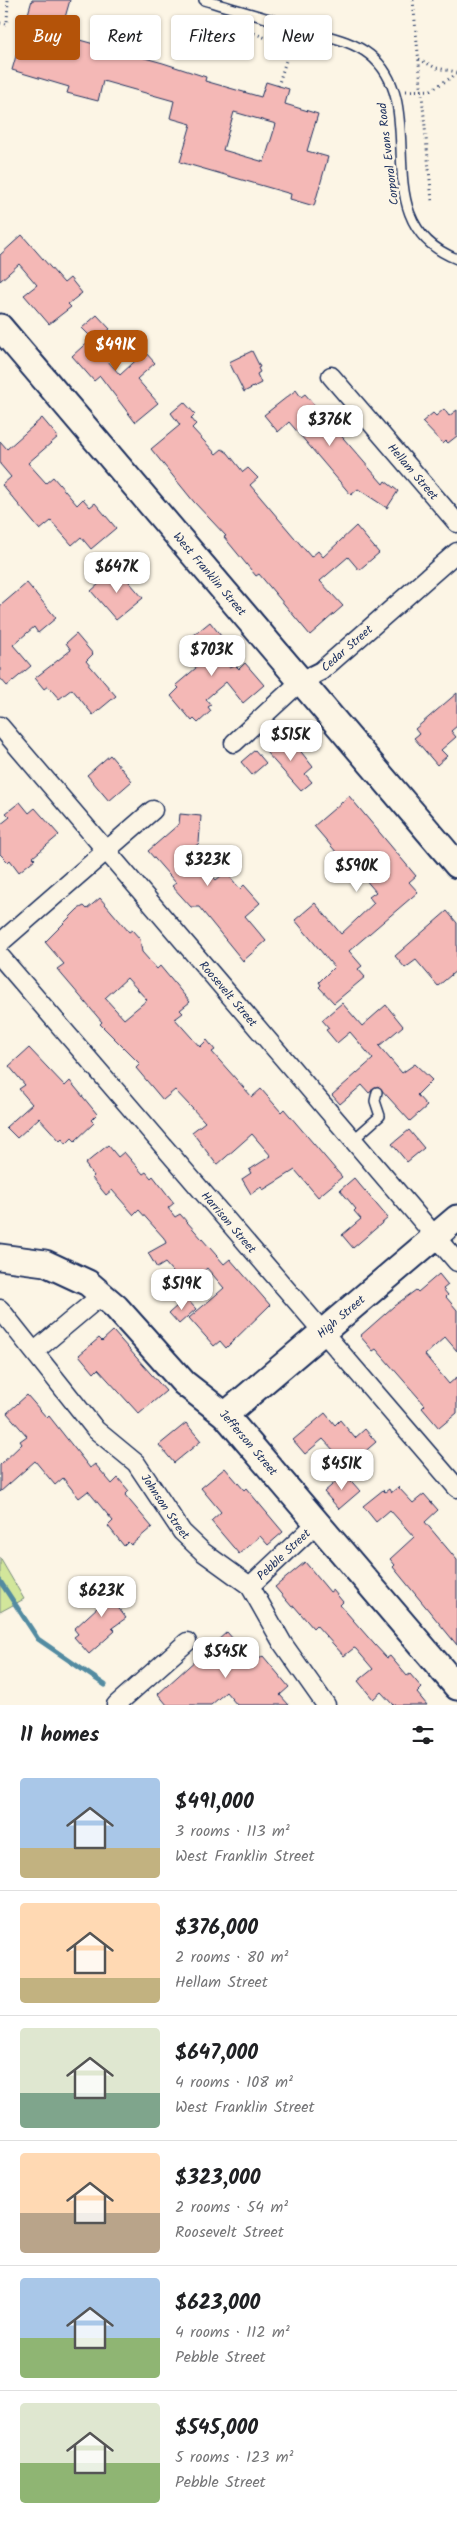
<!DOCTYPE html>
<html lang="en">
<head>
<meta charset="utf-8">
<style>
	:root { --surface:#fff; --page:#f2f2f2; --text:#202124; --muted:#757577; --line:#e0e0e0; --accent:#b45309 }
	body { margin:0; font-family:Kalam,sans-serif; background:var(--page); color:var(--text); height:100vh; display:flex; flex-direction:column; font-size:19px; white-space:nowrap }
	* { box-sizing:border-box; margin:0 }
	p { font-size:16px; color:var(--muted) }
	.icon { flex:none; width:28px; height:28px; fill:none; stroke:currentColor; stroke-width:2; stroke-linecap:round; stroke-linejoin:round }
	.map { position:relative; height:1705px; overflow:hidden }
	.side { display:flex; flex-direction:column; background:var(--surface); flex:1 }
	.side>* { flex:none }
	.hud { position:absolute; left:15px; top:15px; width:428px; height:45px; display:flex; gap:10px }
	.price { position:absolute; translate:-50% -42px; padding:0 11px; border-radius:10px; background:#fff; color:#222; font-size:16px; line-height:32px; filter:drop-shadow(0 1px 2px #0008) }
	.price::after { content:''; position:absolute; left:50%; top:30px; width:15px; height:11px; margin-left:-8px; background:inherit; clip-path:polygon(0 0,100% 0,50% 100%) }
	.price.current { background:var(--accent); color:#fff }
	ul { padding:0; list-style:none }
	li { display:flex; align-items:center; gap:15px; height:125px; padding:0 20px }
	li+li { border-top:1px solid var(--line) }
	li span { display:grid; place-items:center; flex:none; width:140px; height:100px; border-radius:5px; color:#555 }
	li>.icon { margin-inline-start:auto }
	span .icon { width:60px; height:60px; fill:#fffc; stroke-width:1 }
	li b { font-size:21px }
	h2 { display:flex; justify-content:space-between; align-items:center; height:60px; padding:0 20px; font-size:21px }
	.tag { padding:0 18px; border-radius:5px; background:var(--surface); box-shadow:0 1px 4px #0004; font-size:18px; line-height:45px }
	.tag.current { background:var(--accent); color:#fff }
	.map>svg:first-child { display:block }
	.green { fill:#d2e69b; stroke:#768a7c }
	.lines { fill:none; stroke-linecap:round; stroke-linejoin:round }
	.stream { stroke:#528ba1; stroke-width:5 }
	.building { fill:#f4b8b6; stroke:#1b2f5e; fill-rule:evenodd }
	.lane-casing { stroke:#1b2f5e; stroke-width:12 }
	.street-casing { stroke:#1b2f5e; stroke-width:21 }
	.secondary-casing { stroke:#1b2f5e; stroke-width:29 }
	.path { stroke:#1b2f5e; stroke-width:3; stroke-dasharray:1 4; stroke-linecap:butt }
	.lane { stroke:#fcf5e5; stroke-width:9 }
	.street { stroke:#fcf5e5; stroke-width:18 }
	.secondary { stroke:#fcf5e5; stroke-width:25 }
	.labels { text-anchor:middle; stroke-width:5; stroke-linejoin:round; paint-order:stroke }
	.street-label { font-size:12px; fill:#1b2f5e; stroke:#fcf5e5 }
</style>
</head>
<body>
<div class="map">
<svg width="457" height="1705" viewBox="0 0 457 1705">
	<rect width="100%" height="100%" fill="#fcf5e5"/>
	<filter id="ink" filterUnits="userSpaceOnUse"><feTurbulence type="fractalNoise" baseFrequency=".02" numOctaves="2"/><feDisplacementMap in="SourceGraphic" scale="10" xChannelSelector="R" yChannelSelector="G"/><feConvolveMatrix kernelMatrix="1 2 1 2 8 2 1 2 1" color-interpolation-filters="sRGB"/></filter>
	<g filter="url(#ink)">
		<path class="green" d="M0,1558L24,1599L0,1612Z"/>
		<g class="lines">
			<path class="stream" d="M0,1581L38,1639L105,1685"/>
		</g>
		<g class="building">
			<path d="M32,0H70L64,21L69,22L65,36L163,63L206,77L205,81L261,97L266,82L289,89L285,104L318,114L307,151L328,157L314,206L290,199L291,194L180,162L191,124L170,118L174,101L103,81L98,101L67,93L69,87L12,70ZM234,112L276,124L264,162L223,150Z"/>
			<path d="M22,235L64,283L70,278L82,293L68,304L71,307L49,324L24,295L37,285L19,264L0,281V255Z"/>
			<path d="M97,315L110,329L97,341L104,350L101,353L120,375L145,352L155,363L137,379L158,403L135,422L100,376L94,381L72,356L92,338L82,328Z"/>
			<path d="M252,351L260,367L258,368L260,372L257,374L261,383L244,392L229,362Z"/>
			<path d="M296,390L301,397L305,394L383,484L385,481L398,491L387,508L358,489L351,495L289,422L278,432L264,415Z"/>
			<path d="M184,402L195,414L191,418L196,424L192,428L216,454L222,449L228,453L243,472L248,468L258,478L250,485L311,557L318,551L323,557L356,526L379,553L359,570L348,557L320,581L343,606L310,635L259,574L256,576L224,537L226,536L194,502L151,449L180,425L171,413Z"/>
			<path d="M444,409L449,416L457,410V436L448,443L446,441L443,444L422,422L433,413L436,416Z"/>
			<path d="M42,418L58,437L28,463L46,483L53,477L77,505L83,499L90,507L95,503L116,528L91,549L81,537L72,545L51,521L40,530L2,485L11,477L0,464V441L7,449Z"/>
			<path d="M117,568L143,598L116,620L91,591Z"/>
			<path d="M27,583L56,618L38,633L34,627L13,645L31,666L7,686L0,678V606Z"/>
			<path d="M210,622L221,636L210,646L229,667L235,665L239,669L245,663L264,685L243,703L226,682L206,699L211,705L208,707L211,711L198,723L194,719L192,721L171,696L179,688L176,685L196,668L193,663L198,659L194,654L198,650L189,639Z"/>
			<path d="M76,634L93,654L86,661L116,696L93,715L72,689L59,699L48,686L44,689L35,678L71,650L66,643Z"/>
			<path d="M457,693V726L451,731L456,737L441,750L447,756L437,765L414,738L419,734L415,729Z"/>
			<path d="M287,734L313,767L305,774L312,782L301,791L266,752Z"/>
			<path d="M255,750L266,763L252,775L241,762Z"/>
			<path d="M110,755L132,781L109,801L87,775Z"/>
			<path d="M349,796L416,876L409,882L418,892L349,951L362,966L358,969L365,977L334,1003L319,987L321,985L319,982L334,967L295,920L315,903L341,934L374,903L369,897L376,892L352,864L349,867L314,826Z"/>
			<path d="M20,802L29,813L35,808L59,835L33,857L35,859L19,872L10,860L8,862L0,854V825L10,817L6,813Z"/>
			<path d="M180,814L201,816L199,843L190,851L216,880L226,872L240,889L244,885L260,903L245,916L266,941L243,961L199,907H191L172,886L176,883L148,851L179,824Z"/>
			<path d="M100,898L129,932L132,930L140,939L142,952L157,969L160,966L190,1002L180,1010L183,1013L175,1019L200,1047L207,1040L215,1050L212,1052L252,1097L261,1089L281,1112L284,1109L342,1177L318,1197L295,1170L263,1190L261,1187L251,1194L242,1179L251,1173L249,1170L271,1156L252,1134L217,1165L192,1132L205,1122L175,1090L163,1100L136,1068L140,1064L100,1024L102,1022L57,969L64,964L45,942L78,909L84,906L87,909ZM127,978L147,1000L124,1019L105,998Z"/>
			<path d="M447,911L457,923V970L438,986L416,960L405,968L395,956Z"/>
			<path d="M342,1003L362,1026L386,1005L403,1026L379,1046L402,1073L415,1064L432,1080L417,1095L427,1106L410,1121L378,1086L369,1093L362,1085L340,1104L332,1095L373,1059L350,1032L337,1043L326,1030L329,1028L322,1020Z"/>
			<path d="M29,1048L65,1086L70,1081L97,1114L91,1120L94,1123L75,1141L72,1138L66,1144L62,1139L60,1141L39,1118L17,1138L6,1127L32,1104L19,1089L25,1085L9,1066Z"/>
			<path d="M409,1130L424,1148L407,1162L392,1144Z"/>
			<path d="M108,1145L118,1157L124,1152L143,1174L146,1172L151,1178L153,1176L174,1203L168,1208L175,1217L180,1214L224,1264L230,1259L270,1305L226,1348L220,1341L214,1346L189,1318L224,1288L207,1268L186,1287L165,1263L157,1268L148,1253L166,1243L164,1238L139,1210L134,1215L112,1190L106,1195L92,1178L94,1176L85,1164Z"/>
			<path d="M354,1178L388,1218L353,1248L342,1235L361,1219L354,1211L356,1209L340,1190Z"/>
			<path d="M439,1274L448,1285L443,1289L448,1295L446,1297L457,1310V1351L445,1337L425,1355L449,1384L457,1377V1413L439,1428L422,1408L425,1405L376,1349L373,1351L360,1336L394,1306L416,1290L418,1292Z"/>
			<path d="M186,1298L196,1309L179,1324L169,1313Z"/>
			<path d="M113,1331L166,1391L139,1414L98,1369L94,1373L79,1355L99,1338L102,1341Z"/>
			<path d="M27,1395L47,1418L49,1416L90,1468L95,1464L112,1484L118,1478L129,1491L125,1495L152,1527L131,1545L128,1542L124,1546L108,1526L113,1521L88,1491L79,1498L63,1478L55,1485L35,1461L0,1492V1465L22,1444L20,1441L27,1436L7,1413Z"/>
			<path d="M325,1413L335,1425L340,1420L355,1438L365,1429L376,1442L348,1466L323,1439L305,1454L293,1440Z"/>
			<path d="M186,1423L201,1441L174,1463L159,1445Z"/>
			<path d="M225,1468L244,1490L246,1488L251,1494L283,1532L268,1545L260,1536L239,1554L211,1521L221,1512L201,1488Z"/>
			<path d="M345,1474L360,1491L339,1509L324,1492Z"/>
			<path d="M398,1487L413,1503L424,1494L438,1510L425,1522L457,1560V1645L393,1567L395,1565L390,1559L414,1537L390,1510L376,1522L363,1506L383,1490L385,1492L389,1489L391,1493Z"/>
			<path d="M305,1562L330,1592L333,1590L343,1602L340,1605L374,1644L387,1658L390,1656L407,1676L410,1674L422,1688L417,1693L427,1705H393L381,1692L373,1699L358,1681L373,1669L356,1649L354,1648L344,1656L316,1625L313,1628L294,1606L292,1607L275,1587Z"/>
			<path d="M120,1579L131,1592L116,1605L126,1618L112,1628L115,1631L89,1654L74,1637L78,1634L74,1629L99,1606L94,1600Z"/>
			<path d="M227,1632L254,1663L263,1656L289,1687L280,1695L289,1705H237L226,1692L211,1705H167L158,1694Z"/>
		</g>
		<g class="lines">
			<defs>
				<g id="lane">
					<path d="M204,0C237,10 270,19 303,29C325,36 351,40 370,55C434,107 361,222 457,259"/>
					<path d="M353,1140L380,1116L375,1101L377,1092"/>
				</g>
				<g id="street">
					<path id="s1" d="M331,376L457,523"/>
					<path id="s2" d="M0,726L457,1262"/>
					<path id="s3" d="M234,743L301,681L321,671L457,552"/>
					<path d="M0,943L153,810"/>
					<path id="s4" d="M0,956L457,1488"/>
					<path id="s5" d="M0,1309L96,1430L136,1463L182,1532L203,1552L250,1586L283,1644L326,1705"/>
					<path d="M35,1351L103,1294"/>
					<path id="s6" d="M250,1586L317,1523"/>
					<path d="M116,1705L187,1642"/>
				</g>
				<g id="secondary">
					<path id="s7" d="M0,327L457,865"/>
					<path id="s8" d="M0,1257L45,1263L88,1283L116,1307L184,1383L225,1415L457,1687"/>
					<path id="s9" d="M225,1415L457,1218"/>
				</g>
			</defs>
			<use href="#lane" class="lane-casing"/>
			<use href="#street" class="street-casing"/>
			<use href="#secondary" class="secondary-casing"/>
			<g class="path">
				<path d="M413,0L432,201"/>
				<path d="M233,21L237,26L290,48L331,53L332,50"/>
				<path d="M0,23L7,24L8,0"/>
				<path d="M137,56L146,26"/>
				<path d="M419,59L436,68L457,72"/>
				<path d="M278,86L290,48"/>
				<path d="M406,91L431,90L457,74"/>
			</g>
			<use href="#lane" class="lane"/>
			<use href="#street" class="street"/>
			<use href="#secondary" class="secondary"/>
		</g>
	</g>
	<g class="labels">
		<g class="street-label">
			<text transform="translate(388 154) rotate(-97)" y="4">Corporal Evans Road</text>
			<text dy="4" stroke="none"><textPath href="#s1" startOffset="126">Hellam Street</textPath></text>
			<text dy="4" stroke="none"><textPath href="#s7" startOffset="324">West Franklin Street</textPath></text>
			<text dy="4" stroke="none"><textPath href="#s3" startOffset="148">Cedar Street</textPath></text>
			<text dy="4" stroke="none"><textPath href="#s2" startOffset="352">Roosevelt Street</textPath></text>
			<text dy="4" stroke="none"><textPath href="#s4" startOffset="351">Harrison Street</textPath></text>
			<text dy="4" stroke="none"><textPath href="#s9" startOffset="152">High Street</textPath></text>
			<text dy="4" stroke="none"><textPath href="#s8" startOffset="320">Jefferson Street</textPath></text>
			<text dy="4" stroke="none"><textPath href="#s5" startOffset="259">Johnson Street</textPath></text>
			<text dy="4" stroke="none"><textPath href="#s6" startOffset="46">Pebble Street</textPath></text>
		</g>
	</g>
</svg>
<b class="price current" style="left:116px;top:372px">$491K</b>
<b class="price" style="left:330px;top:447px">$376K</b>
<b class="price" style="left:117px;top:594px">$647K</b>
<b class="price" style="left:212px;top:677px">$703K</b>
<b class="price" style="left:291px;top:762px">$515K</b>
<b class="price" style="left:208px;top:887px">$323K</b>
<b class="price" style="left:357px;top:893px">$590K</b>
<b class="price" style="left:182px;top:1311px">$519K</b>
<b class="price" style="left:342px;top:1491px">$451K</b>
<b class="price" style="left:102px;top:1618px">$623K</b>
<b class="price" style="left:226px;top:1679px">$545K</b>
<div class="hud">
<a class="tag current">Buy</a>
<a class="tag">Rent</a>
<a class="tag">Filters</a>
<a class="tag">New</a>
</div>
</div>
<section class="side">
<h2>11 homes<svg class="icon" aria-label="filters" viewBox="0 0 24 24"><path d="M4 7h16M4 17h16"/><circle cx="9" cy="7" r="2"/><circle cx="15" cy="17" r="2"/></svg></h2>
<ul>
<li><span style="background:linear-gradient(#a9c7e8 70%,#c2b280 0)"><svg class="icon" aria-label="home" viewBox="0 0 24 24"><path d="M3 11l9-7 9 7M6 9v11h12V9"/></svg></span><div><b>$491,000</b><p>3 rooms · 113 m²</p><p>West Franklin Street</p></div></li>
<li><span style="background:linear-gradient(#ffd9b3 75%,#c2b280 0)"><svg class="icon" aria-label="home" viewBox="0 0 24 24"><path d="M3 11l9-7 9 7M6 9v11h12V9"/></svg></span><div><b>$376,000</b><p>2 rooms · 80 m²</p><p>Hellam Street</p></div></li>
<li><span style="background:linear-gradient(#dfe7d0 65%,#7fa58c 0)"><svg class="icon" aria-label="home" viewBox="0 0 24 24"><path d="M3 11l9-7 9 7M6 9v11h12V9"/></svg></span><div><b>$647,000</b><p>4 rooms · 108 m²</p><p>West Franklin Street</p></div></li>
<li><span style="background:linear-gradient(#ffd9b3 60%,#b9a48a 0)"><svg class="icon" aria-label="home" viewBox="0 0 24 24"><path d="M3 11l9-7 9 7M6 9v11h12V9"/></svg></span><div><b>$323,000</b><p>2 rooms · 54 m²</p><p>Roosevelt Street</p></div></li>
<li><span style="background:linear-gradient(#a9c7e8 60%,#8fb573 0)"><svg class="icon" aria-label="home" viewBox="0 0 24 24"><path d="M3 11l9-7 9 7M6 9v11h12V9"/></svg></span><div><b>$623,000</b><p>4 rooms · 112 m²</p><p>Pebble Street</p></div></li>
<li><span style="background:linear-gradient(#dfe7d0 60%,#8fb573 0)"><svg class="icon" aria-label="home" viewBox="0 0 24 24"><path d="M3 11l9-7 9 7M6 9v11h12V9"/></svg></span><div><b>$545,000</b><p>5 rooms · 123 m²</p><p>Pebble Street</p></div></li>
</ul>
</section>
</body>
</html>
